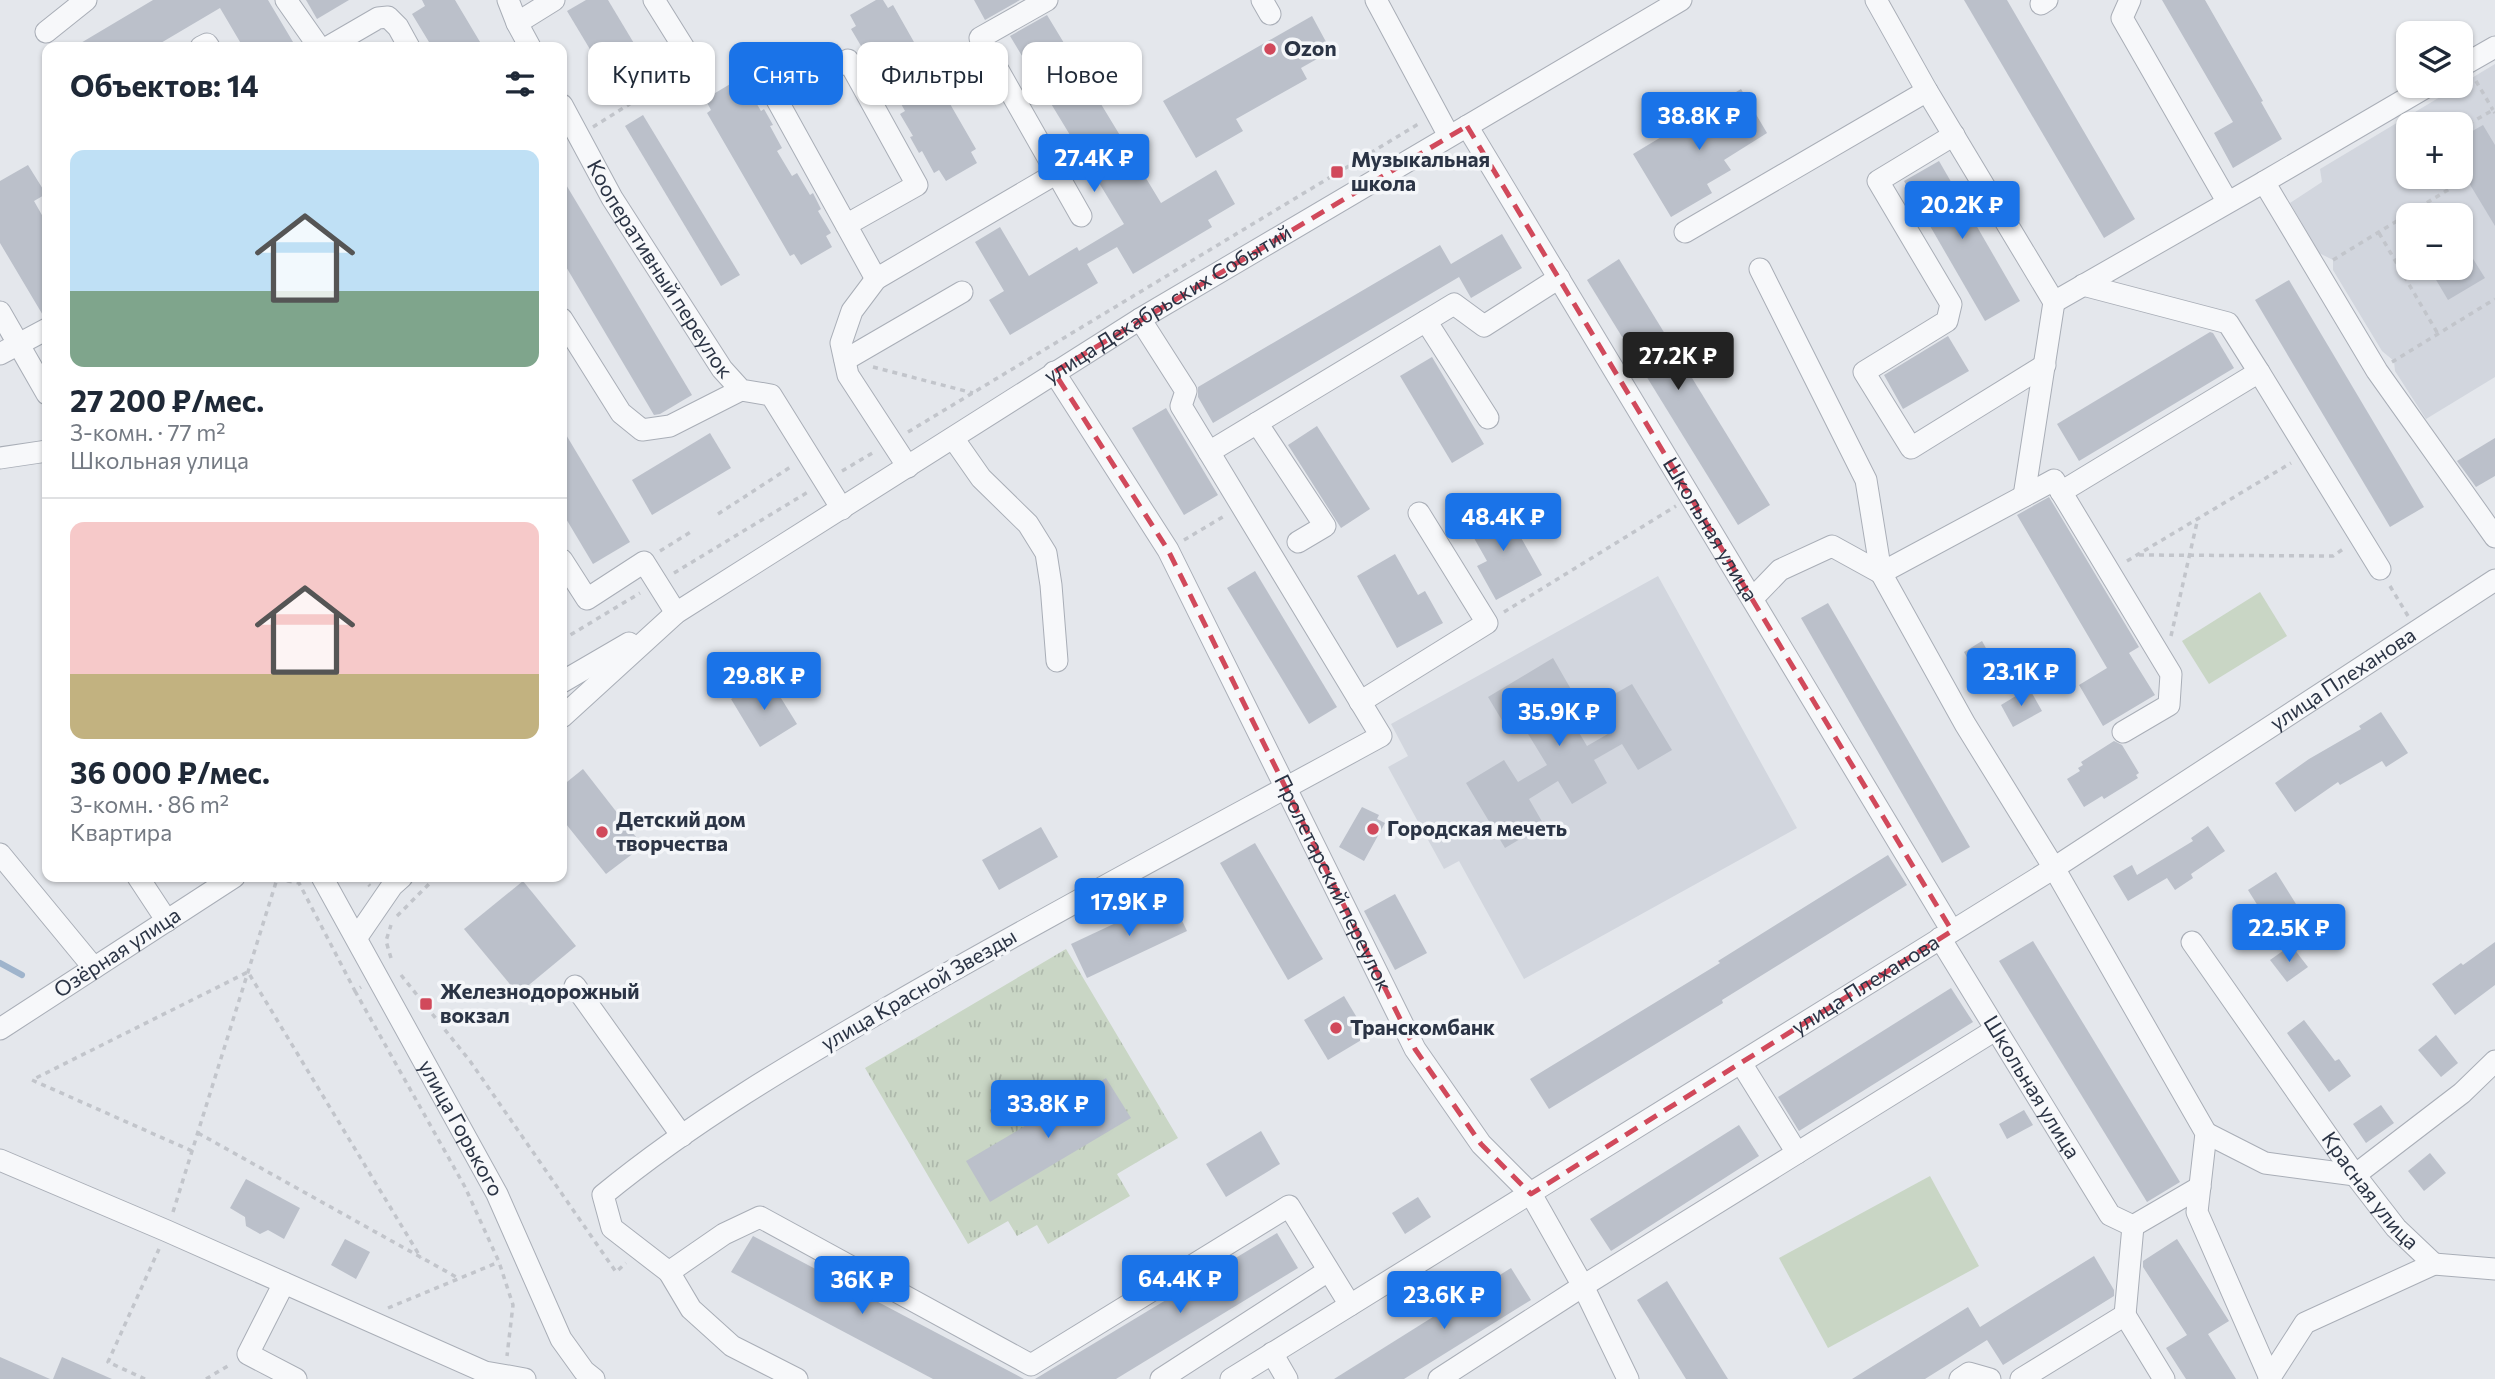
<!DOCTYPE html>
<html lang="ru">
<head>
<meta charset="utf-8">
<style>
	:root { --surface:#fff; --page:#f6f6f7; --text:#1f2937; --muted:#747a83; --line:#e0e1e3; --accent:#1a73e8 }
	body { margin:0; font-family:Commissioner,sans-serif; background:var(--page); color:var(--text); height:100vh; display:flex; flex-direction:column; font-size:26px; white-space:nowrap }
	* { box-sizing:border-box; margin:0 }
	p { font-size:23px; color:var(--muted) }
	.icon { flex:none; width:38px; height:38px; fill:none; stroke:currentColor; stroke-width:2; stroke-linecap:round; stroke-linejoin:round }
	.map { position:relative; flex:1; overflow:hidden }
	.sheet { position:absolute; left:42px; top:42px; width:525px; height:840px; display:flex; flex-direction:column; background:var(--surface); border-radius:14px; box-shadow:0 2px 5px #0004 }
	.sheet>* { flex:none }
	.top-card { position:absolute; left:588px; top:42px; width:665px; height:63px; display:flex; gap:14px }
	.buttons { position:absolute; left:2396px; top:21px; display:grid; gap:14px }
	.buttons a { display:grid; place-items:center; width:77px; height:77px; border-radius:14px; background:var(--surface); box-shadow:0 2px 5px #0004; font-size:35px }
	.price { position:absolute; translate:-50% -60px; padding:0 16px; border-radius:7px; background:var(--accent); color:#fff; font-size:23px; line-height:46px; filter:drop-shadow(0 2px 4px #0008) }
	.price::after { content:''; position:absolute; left:50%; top:42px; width:21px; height:16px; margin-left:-10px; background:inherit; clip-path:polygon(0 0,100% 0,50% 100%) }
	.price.current { background:#222; color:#fff }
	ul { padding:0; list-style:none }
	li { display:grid; align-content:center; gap:14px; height:371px; padding:0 28px }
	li+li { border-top:2px solid var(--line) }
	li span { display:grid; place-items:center; height:217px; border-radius:14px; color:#555 }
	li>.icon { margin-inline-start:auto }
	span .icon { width:126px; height:126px; fill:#fffc; stroke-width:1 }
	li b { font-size:30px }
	h2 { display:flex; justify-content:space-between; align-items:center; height:84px; padding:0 28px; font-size:30px }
	.pill { padding:0 24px; border-radius:14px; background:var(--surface); box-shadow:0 2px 5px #0004; font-size:24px; line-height:63px }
	.pill.current { background:var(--accent); color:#fff }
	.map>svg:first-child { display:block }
	.built { fill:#d2d6de; fill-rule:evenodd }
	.park { fill:url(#park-tufts) }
	.pitch { fill:#c9d6c5 }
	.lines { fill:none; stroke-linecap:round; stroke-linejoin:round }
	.stream { stroke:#9fb4cc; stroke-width:6 }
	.building { fill:#bbc0ca }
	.minor-casing { stroke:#a9aeb7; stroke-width:23 }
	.path { stroke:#c2c5cb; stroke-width:3.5; stroke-dasharray:5 5; stroke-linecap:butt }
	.minor { stroke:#f7f8fa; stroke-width:21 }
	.marked { fill:none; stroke:#d1495b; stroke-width:5; stroke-dasharray:14 9; stroke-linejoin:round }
	.poi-dot { fill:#d1495b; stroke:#f4f6f9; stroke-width:2.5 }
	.labels { text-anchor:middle; stroke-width:7; stroke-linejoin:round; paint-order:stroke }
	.poi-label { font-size:21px; font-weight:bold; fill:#2b3445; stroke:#f4f6f9; text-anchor:start }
	.street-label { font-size:21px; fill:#2b3445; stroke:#f4f6f9 }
</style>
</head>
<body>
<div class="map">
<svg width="2495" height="1379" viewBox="0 0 2495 1379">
	<defs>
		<pattern id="park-tufts" width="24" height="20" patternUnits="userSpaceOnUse" patternTransform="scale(1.75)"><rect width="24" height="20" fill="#c9d6c5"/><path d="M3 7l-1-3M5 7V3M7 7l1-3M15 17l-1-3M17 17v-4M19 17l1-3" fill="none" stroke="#adb8ab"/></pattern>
	</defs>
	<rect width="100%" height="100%" fill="#e4e7ec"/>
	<g class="built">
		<path d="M2495,64V377L2426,419L2395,371L2394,361L2382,351L2333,270V260L2319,253L2290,203L2322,182L2320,169ZM2408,124H2460V177H2408ZM2408,215H2460V268H2408Z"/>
		<path d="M1658,576L1797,828L1524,979L1459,861L1444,869L1388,767L1408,756L1391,724Z"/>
	</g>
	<path class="park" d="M1066,949L1178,1138L1117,1174L1130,1196L1048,1244L1037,1225L1017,1236L1008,1221L968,1244L865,1068Z"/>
	<g class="pitch">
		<path d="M2260,592L2287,636L2209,684L2182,641Z"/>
		<path d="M1930,1176L1979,1266L1828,1348L1779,1258Z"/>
	</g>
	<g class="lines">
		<path class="stream" d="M0,963L22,975"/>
	</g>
	<g class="building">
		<path d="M153,0H268L296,47H243L220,8L154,47H74Z"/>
		<path d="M306,0H349L317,19Z"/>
		<path d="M422,0H455L483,47H432L412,14L425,6Z"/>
		<path d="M586,0H608L650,70L615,91L567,11Z"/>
		<path d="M876,0H883L888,8L893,5L927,65L922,67L937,93L942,90L976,149L971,152L977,163L946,181L939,170L934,173L922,151L919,153L910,137L913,136L900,114L905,111L891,86L886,88L873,67L870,68L861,53L864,51L851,29L856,26L850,15Z"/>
		<path d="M974,0H1020L985,20Z"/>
		<path d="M1964,0H2007L2135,219L2104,238Z"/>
		<path d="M2162,0H2205L2263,101L2261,102L2282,139L2233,168L2214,133L2233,122Z"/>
		<path d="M1047,15L1161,203L1216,170L1235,204L1208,220L1212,227L1133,274L1117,247L1087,264L1098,283L1010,335L989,300L1004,291L975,242L1000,227L1029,276L1077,247L1079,251L1124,224L1010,36Z"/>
		<path d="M1312,16L1331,51L1301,68L1307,79L1236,119L1243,131L1196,158L1163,101Z"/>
		<path d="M737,80L743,92L748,89L761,111L764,109L773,125L770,126L782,148L777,151L792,176L797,173L810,195L813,193L821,209L818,211L831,233L826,236L832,247L801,265L794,254L790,256L707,113L711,110L705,99Z"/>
		<path d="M1741,89L1767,133L1724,160L1731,170L1707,184L1712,193L1671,217L1633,154Z"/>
		<path d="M643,115L740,275L721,286L625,126Z"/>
		<path d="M2483,125L2495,145V226L2460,168V138Z"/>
		<path d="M1939,161L2020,301L1985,321L1904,181Z"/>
		<path d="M28,165L46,194L34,201L47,224V316L44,317L0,243V181Z"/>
		<path d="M562,178L692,395L660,414L654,415L562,260Z"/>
		<path d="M1502,234L1522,268L1471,298L1459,277L1213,423L1198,397V387L1440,245L1451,264Z"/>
		<path d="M2460,238L2485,278L2448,300L2429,268H2460Z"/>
		<path d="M1619,259L1770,505L1738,525L1587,280Z"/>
		<path d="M2289,280L2424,507L2390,527L2255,300Z"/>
		<path d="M2210,332L2213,333L2234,368L2079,461L2057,424Z"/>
		<path d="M1948,336L1969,371L1903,409L1884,375Z"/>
		<path d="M1432,357L1484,444L1452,463L1400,376Z"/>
		<path d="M1166,408L1218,495L1184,515L1132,428Z"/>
		<path d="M1317,426L1370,509L1341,528L1288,445Z"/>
		<path d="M562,428L630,542L593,564L562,512Z"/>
		<path d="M710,433L731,468L652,515L632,480Z"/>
		<path d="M2495,438V476L2476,487L2457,461Z"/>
		<path d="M2049,497L2139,647L2129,653L2155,695L2103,726L2079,685L2107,668L2017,515Z"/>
		<path d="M1502,504L1542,575L1496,600L1477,566L1487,561L1466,524Z"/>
		<path d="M1395,554L1418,595L1425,591L1443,623L1397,648L1357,576Z"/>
		<path d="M1255,571L1337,707L1309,724L1227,588Z"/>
		<path d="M1828,603L1970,847L1942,863L1801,618Z"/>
		<path d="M1982,641L1997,668L1979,678L1964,652Z"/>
		<path d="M1553,658L1572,691L1559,699L1587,746L1613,731L1597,704L1632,684L1672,750L1638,770L1622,744L1594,760L1607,783L1572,804L1558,781L1529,799L1544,825L1505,848L1466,783L1504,760L1518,782L1547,765L1522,724L1509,732L1488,697Z"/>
		<path d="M768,677L797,724L760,747L731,699Z"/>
		<path d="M2029,688L2042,711L2013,727L2001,705Z"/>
		<path d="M2381,712L2408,753L2386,767L2382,761L2340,785L2338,782L2295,812L2275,783L2309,759L2361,729L2359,726Z"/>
		<path d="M2114,741L2122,745L2139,773L2136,775L2138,778L2104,799L2102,796L2084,807L2067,779L2080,771L2078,768L2083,765L2081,762Z"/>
		<path d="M583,769L643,846L606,874L562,819V786Z"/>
		<path d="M1362,807L1379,815L1377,819L1385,823L1364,861L1339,847Z"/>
		<path d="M2208,826L2225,851L2191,874L2193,878L2175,890L2167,878L2128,901L2113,876L2132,865L2137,875L2193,841L2191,838Z"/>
		<path d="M1041,827L1058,857L999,890L982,860Z"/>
		<path d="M1255,843L1323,959L1288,980L1220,863Z"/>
		<path d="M1888,855L1907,885L1722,1000L1723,1003L1549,1109L1530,1079L1720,963L1718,961Z"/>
		<path d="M2276,872L2296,904L2268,922L2248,890Z"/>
		<path d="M523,881L576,946L518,994L464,929Z"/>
		<path d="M1395,894L1427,953L1395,970L1364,911Z"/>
		<path d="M1171,897L1187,931L1087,978L1071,944Z"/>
		<path d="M2033,941L2180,1182L2147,1202L1999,961Z"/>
		<path d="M2495,942V985L2455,1015L2432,984L2461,963L2463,965Z"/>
		<path d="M2291,945L2308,967L2287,982L2270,960Z"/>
		<path d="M1951,988L1973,1022L1799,1131L1778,1097Z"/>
		<path d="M1344,996L1368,1036L1328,1060L1304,1020Z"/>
		<path d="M2304,1020L2335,1061L2339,1059L2351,1076L2329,1092L2287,1033Z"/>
		<path d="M2436,1035L2458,1063L2441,1077L2418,1050Z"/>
		<path d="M1106,1078L1131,1118L990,1202L966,1161Z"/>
		<path d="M2381,1105L2394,1123L2366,1143L2353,1124Z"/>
		<path d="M2024,1110L2033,1125L2007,1139L1999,1124Z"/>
		<path d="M1739,1125L1759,1156L1611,1251L1590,1219Z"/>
		<path d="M1261,1131L1280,1164L1226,1197L1206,1164Z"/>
		<path d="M2430,1153L2446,1173L2424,1191L2408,1171Z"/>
		<path d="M246,1179L300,1208L284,1239L268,1230L260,1234L246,1226L245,1217L230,1208Z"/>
		<path d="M1418,1197L1431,1217L1405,1234L1392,1213Z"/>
		<path d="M1277,1233L1298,1268L1116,1379H1035Z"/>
		<path d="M753,1236L1024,1379H933L731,1272Z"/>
		<path d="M345,1239L370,1252L356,1279L331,1265Z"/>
		<path d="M2177,1239L2229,1321L2208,1334L2236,1379H2186L2166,1348L2187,1335L2143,1267V1261Z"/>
		<path d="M2094,1256L2114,1290V1296L2003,1365L1987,1340L1925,1379H1852L1968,1307L1980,1327Z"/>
		<path d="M1511,1268L1531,1300L1404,1379H1334Z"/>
		<path d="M1667,1281L1728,1379H1686L1637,1300Z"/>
		<path d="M0,1357L50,1379H0Z"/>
		<path d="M62,1357L112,1379H53Z"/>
	</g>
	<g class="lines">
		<defs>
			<g id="minor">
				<path d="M286,0L319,47"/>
				<path d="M508,0L517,23L530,47"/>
				<path d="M654,0L694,64"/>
				<path d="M1047,0L980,38L1081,216"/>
				<path d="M1262,0L1270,14"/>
				<path d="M1376,0L1449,136"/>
				<path d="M1876,0L1927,91L2054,302L2264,182L2377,371L2495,537"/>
				<path d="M2130,0L2122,18L2227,201"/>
				<path d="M2041,4L2047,0"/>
				<path d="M517,23L554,0"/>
				<path d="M46,32L86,0"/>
				<path d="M201,47L207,44L209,47"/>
				<path d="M328,47L378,18L388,17L398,27L409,47"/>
				<path d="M2460,67L2495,47"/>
				<path id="s1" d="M562,105L612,198L722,369L741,390L771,395L842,509"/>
				<path id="s2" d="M1467,126L1952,931"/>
				<path d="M1954,135L1878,181L1951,304L1947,321L1864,372L1911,448L2045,365"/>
				<path d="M2264,182L2428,86"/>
				<path d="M846,225L917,185L848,60L777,100L876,279"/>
				<path d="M1685,232L1927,91"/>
				<path d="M1760,269L1866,480L1881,573L1965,724L2054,868L2206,1133L2197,1212L2269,1376"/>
				<path d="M2083,285L2228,323L2259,372"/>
				<path d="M0,312L47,394"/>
				<path d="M562,319L621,413L642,430L670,426L741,390"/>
				<path d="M1140,319L1186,391L1181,406L1209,452L1454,304L1484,326L1559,278"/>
				<path d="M1426,321L1488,418"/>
				<path d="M0,354L47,329"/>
				<path d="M845,360L962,292"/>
				<path id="s3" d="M1054,372L1168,550L1415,1049L1481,1144L1531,1194L1583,1286L1628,1379"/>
				<path d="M1257,423L1325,526L1298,542"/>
				<path d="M953,438L981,478L1028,524L1046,553L1051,585L1057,661"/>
				<path d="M1209,452L1381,736C1218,825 1055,911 894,1004C794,1062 693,1121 603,1195L612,1228L669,1272L724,1234L760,1217L1031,1365L1289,1206L1350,1305"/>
				<path d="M0,458L47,451"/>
				<path d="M908,467L848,375L841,343L852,311L876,279L1057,173"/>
				<path d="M2061,492L2259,372L2380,569"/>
				<path d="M2024,496L2054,302"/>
				<path d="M562,560L587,599L644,562L676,613"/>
				<path d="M1753,598L1780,570L1832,546L1881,573L2054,480L2171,674L2169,705L2123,732"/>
				<path d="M562,682L629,643"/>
				<path d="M1360,702L1487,623L1419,513"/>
				<path id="s4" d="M562,717L676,613L1140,319L1681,0"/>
				<path d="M0,854L94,968"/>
				<path d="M138,877L167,921"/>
				<path id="s5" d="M322,877L497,1194L561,1339L584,1371L594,1379"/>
				<path d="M357,937L392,886L402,877"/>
				<path id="s6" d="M1940,938L2110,1215L2133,1226"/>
				<path id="s7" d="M2192,942L2355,1175L2396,1228L2434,1264L2305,1323L2269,1379"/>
				<path d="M575,986L682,1136"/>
				<path id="s8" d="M0,1029L234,877"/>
				<path d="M1741,1063L1797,1153"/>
				<path d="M2206,1133L2265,1163L2355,1175L2462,1093L2495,1061"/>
				<path d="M0,1160L167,1231L485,1372L525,1379"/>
				<path d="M2133,1226L2200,1187"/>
				<path d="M2434,1264L2495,1269"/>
				<path d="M669,1272L691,1309L732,1346L797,1379"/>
				<path d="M284,1283L248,1354L296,1379"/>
				<path d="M2125,1315L2164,1379"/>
				<path d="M1272,1353L1287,1379"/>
				<path d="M1161,1379L1328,1271"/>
				<path id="s9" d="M1231,1379L2054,868L2495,580"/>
				<path d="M1439,1379L1583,1286L1995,1030"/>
				<path d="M1960,1379L1969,1373L1990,1379"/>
				<path d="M2021,1379L2125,1315L2133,1226"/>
			</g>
		</defs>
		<use href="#minor" class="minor-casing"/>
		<g class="path">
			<path d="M2476,81L2493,110"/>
			<path d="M593,127L679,73"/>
			<path d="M2460,129L2493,110L2495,113"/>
			<path d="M2379,233L2438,334"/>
			<path d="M2333,260L2451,188L2445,177"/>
			<path d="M2392,362L2495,299"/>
			<path d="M873,367L973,393"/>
			<path d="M908,432L1420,123"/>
			<path d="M842,471L874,452"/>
			<path d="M718,514L792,466"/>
			<path d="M1184,540L1226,515"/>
			<path d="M660,551L694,530"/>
			<path d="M2139,555L2333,556L2346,547"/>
			<path d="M2127,561L2291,463"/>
			<path d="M674,573L808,492"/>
			<path d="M2390,586L2408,616"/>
			<path d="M1504,612L1676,506"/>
			<path d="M2171,636L2198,518"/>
			<path d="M562,640L640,593"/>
			<path d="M362,877L370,886"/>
			<path d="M277,879L299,883L355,991L361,987"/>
			<path d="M397,916L436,877"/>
			<path d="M391,958L386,941L391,925"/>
			<path d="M401,975L470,1061L616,1272L626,1263"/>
			<path d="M355,991L465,1187L499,1262L513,1305L507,1356"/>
			<path d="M198,1133L458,1278"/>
			<path d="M192,1151L32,1080L248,972L421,1258"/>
			<path d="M173,1212L277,879L275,877"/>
			<path d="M388,1308L499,1262"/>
			<path d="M145,1379L108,1362L159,1249"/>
			<path d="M206,1379L231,1364"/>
		</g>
		<use href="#minor" class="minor"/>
	</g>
	<path class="marked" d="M1467,126L1952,931L1531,1194L1481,1144L1415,1049L1168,550L1054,372Z"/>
	<g class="poi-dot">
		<circle cx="1270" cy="49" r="7"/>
		<rect x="1330" y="165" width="14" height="14" rx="3.5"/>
		<circle cx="1373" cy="829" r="7"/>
		<circle cx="602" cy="832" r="7"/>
		<rect x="419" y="997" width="14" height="14" rx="3.5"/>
		<circle cx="1336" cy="1028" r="7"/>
	</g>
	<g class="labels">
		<g class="poi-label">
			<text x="1284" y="56">Ozon</text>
			<text x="1351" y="167">Музыкальная<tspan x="1351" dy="24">школа</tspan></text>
			<text x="616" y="827">Детский дом<tspan x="616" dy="24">творчества</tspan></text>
			<text x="1387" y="836">Городская мечеть</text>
			<text x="440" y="999">Железнодорожный<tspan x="440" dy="24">вокзал</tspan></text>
			<text x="1350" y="1035">Транскомбанк</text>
		</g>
		<g class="street-label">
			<text dy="7" stroke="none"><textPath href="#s1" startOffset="191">Кооперативный переулок</textPath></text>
			<text dy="7" stroke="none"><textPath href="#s4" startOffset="735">улица Декабрьских Событий</textPath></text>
			<text dy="7" stroke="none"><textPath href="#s2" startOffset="471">Школьная улица</textPath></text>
			<text dy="7" stroke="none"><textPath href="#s9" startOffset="1314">улица Плеханова</textPath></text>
			<text dy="7" stroke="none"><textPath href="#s3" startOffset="583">Пролетарский переулок</textPath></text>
			<text dy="7" stroke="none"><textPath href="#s8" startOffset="140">Озёрная улица</textPath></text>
			<text dy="7" stroke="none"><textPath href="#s9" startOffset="747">улица Плеханова</textPath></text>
			<text transform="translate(919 990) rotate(-30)" y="7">улица Красной Звезды</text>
			<text dy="7" stroke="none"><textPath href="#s6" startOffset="175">Школьная улица</textPath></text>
			<text dy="7" stroke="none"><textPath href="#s5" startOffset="287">улица Горького</textPath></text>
			<text dy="7" stroke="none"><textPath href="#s7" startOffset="306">Красная улица</textPath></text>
		</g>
	</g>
</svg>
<div class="buttons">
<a><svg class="icon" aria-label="layers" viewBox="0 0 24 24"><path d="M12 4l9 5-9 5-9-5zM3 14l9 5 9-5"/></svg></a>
<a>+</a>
<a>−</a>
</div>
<b class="price" style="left:1699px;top:152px">38.8K ₽</b>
<b class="price" style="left:1094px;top:194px">27.4K ₽</b>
<b class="price" style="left:1962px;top:241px">20.2K ₽</b>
<b class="price current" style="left:1678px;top:392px">27.2K ₽</b>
<b class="price" style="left:1503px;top:553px">48.4K ₽</b>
<b class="price" style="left:2021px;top:708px">23.1K ₽</b>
<b class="price" style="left:764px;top:712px">29.8K ₽</b>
<b class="price" style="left:1559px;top:748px">35.9K ₽</b>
<b class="price" style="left:1129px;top:938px">17.9K ₽</b>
<b class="price" style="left:2289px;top:964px">22.5K ₽</b>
<b class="price" style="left:1048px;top:1140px">33.8K ₽</b>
<b class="price" style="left:1180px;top:1315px">64.4K ₽</b>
<b class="price" style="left:862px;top:1316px">36K ₽</b>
<b class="price" style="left:1444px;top:1331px">23.6K ₽</b>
<div class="top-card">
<a class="pill">Купить</a>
<a class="pill current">Снять</a>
<a class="pill">Фильтры</a>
<a class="pill">Новое</a>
</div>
<section class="sheet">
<h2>Объектов: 14<svg class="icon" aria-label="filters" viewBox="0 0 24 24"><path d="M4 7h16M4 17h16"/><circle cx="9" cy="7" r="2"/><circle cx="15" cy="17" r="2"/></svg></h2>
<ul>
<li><span style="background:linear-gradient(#bfe0f5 65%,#7fa58c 0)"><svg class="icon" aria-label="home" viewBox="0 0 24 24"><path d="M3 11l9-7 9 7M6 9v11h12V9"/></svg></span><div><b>27 200 ₽/мес.</b><p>3-комн. · 77 m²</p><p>Школьная улица</p></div></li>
<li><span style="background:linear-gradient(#f6c9c9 70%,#c2b280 0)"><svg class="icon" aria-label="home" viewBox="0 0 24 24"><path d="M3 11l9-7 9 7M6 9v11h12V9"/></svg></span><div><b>36 000 ₽/мес.</b><p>3-комн. · 86 m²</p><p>Квартира</p></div></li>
</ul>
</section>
</div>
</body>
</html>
